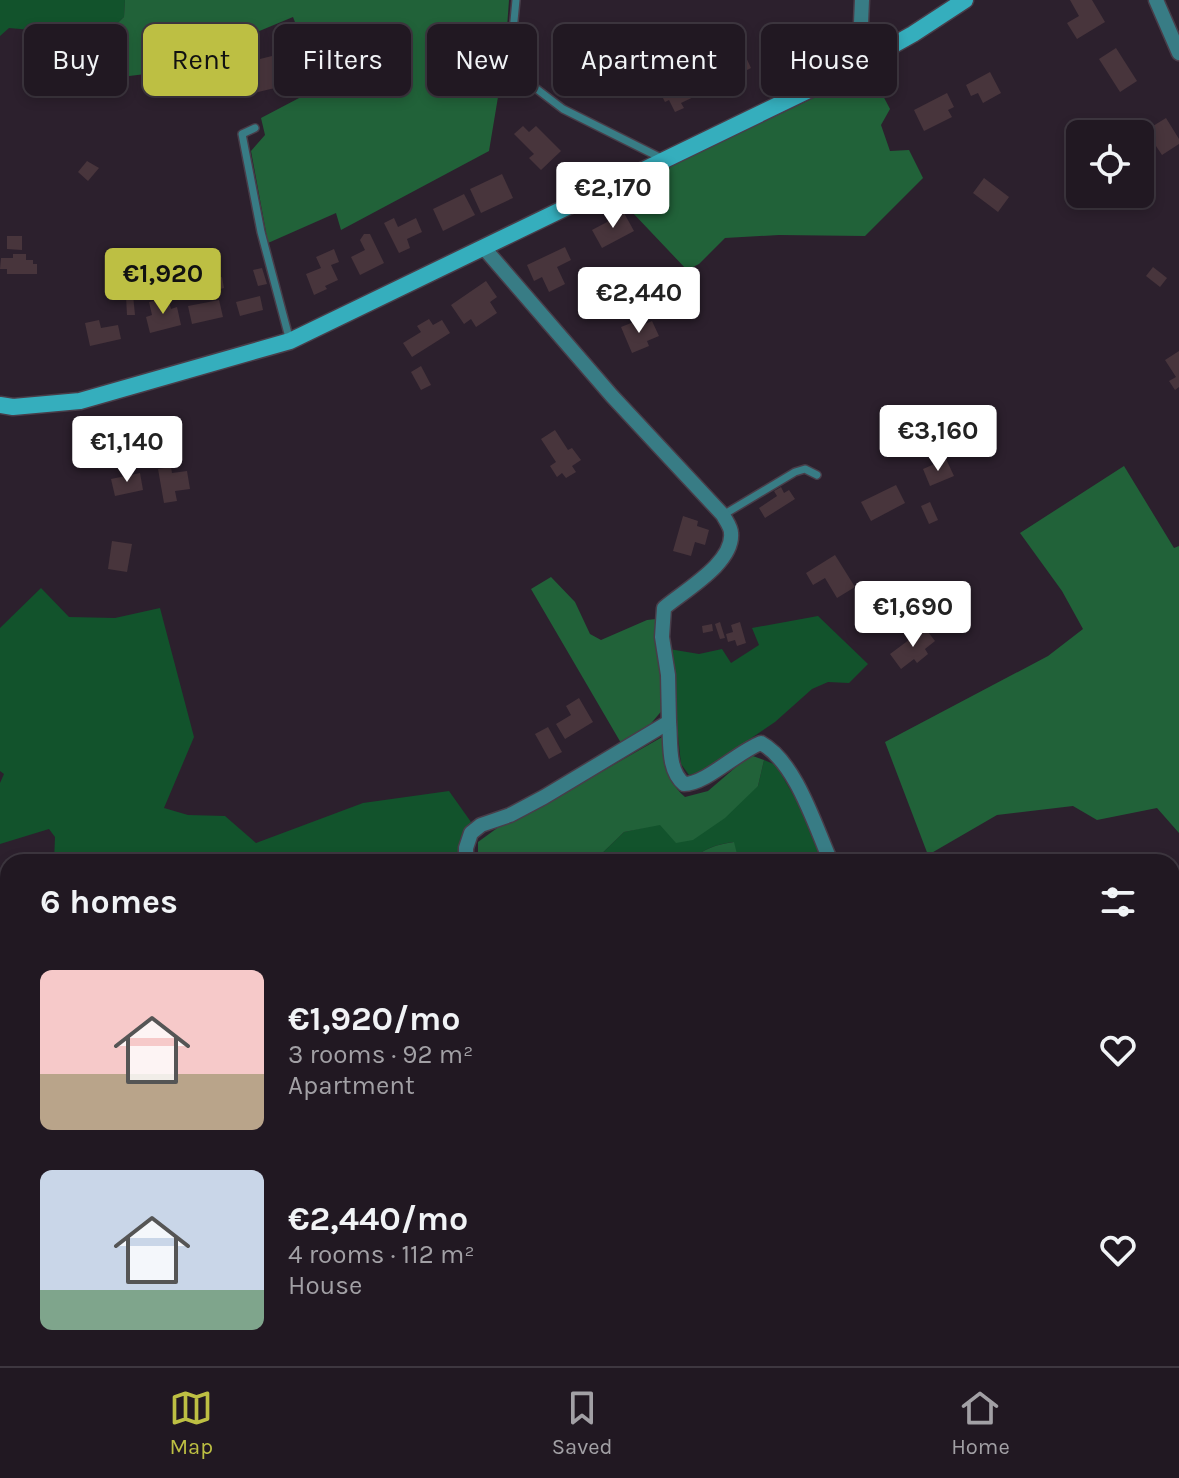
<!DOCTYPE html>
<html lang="en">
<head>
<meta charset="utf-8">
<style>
	:root { --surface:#211822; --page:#2d252f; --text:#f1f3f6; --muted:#a2a0a5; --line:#3e3740; --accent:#bdbf43 }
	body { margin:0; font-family:Karla,sans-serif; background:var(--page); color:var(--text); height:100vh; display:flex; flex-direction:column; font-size:30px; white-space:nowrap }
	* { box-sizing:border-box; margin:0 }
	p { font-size:26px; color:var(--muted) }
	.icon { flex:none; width:44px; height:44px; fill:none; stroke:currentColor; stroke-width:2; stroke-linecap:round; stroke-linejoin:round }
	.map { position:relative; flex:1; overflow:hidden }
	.drawer { position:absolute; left:0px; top:854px; width:1180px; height:512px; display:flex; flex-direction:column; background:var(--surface); border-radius:24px 24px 0 0; box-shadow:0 4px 12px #0003,0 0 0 2px var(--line) }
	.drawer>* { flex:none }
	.top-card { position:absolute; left:24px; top:24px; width:1132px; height:72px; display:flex; gap:16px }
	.fabs { position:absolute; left:1066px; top:120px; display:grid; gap:16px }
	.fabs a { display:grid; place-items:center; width:88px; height:88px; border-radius:12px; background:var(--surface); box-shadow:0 4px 12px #0003,0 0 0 2px var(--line); font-size:40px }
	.price { position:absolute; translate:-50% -68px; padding:0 18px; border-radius:8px; background:#fff; color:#222; font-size:26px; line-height:52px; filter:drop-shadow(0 2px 4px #0008) }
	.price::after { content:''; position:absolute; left:50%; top:48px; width:24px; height:18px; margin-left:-12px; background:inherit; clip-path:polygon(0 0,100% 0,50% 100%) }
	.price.active { background:var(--accent); color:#111 }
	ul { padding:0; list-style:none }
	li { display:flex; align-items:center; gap:24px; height:200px; padding:0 40px }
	li span { display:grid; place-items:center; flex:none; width:224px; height:160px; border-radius:12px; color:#555 }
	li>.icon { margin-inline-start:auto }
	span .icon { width:96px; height:96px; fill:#fffc; stroke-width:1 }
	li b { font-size:34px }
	h2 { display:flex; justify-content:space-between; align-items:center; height:96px; padding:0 40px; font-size:34px }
	.pill { padding:0 28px; border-radius:12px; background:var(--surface); box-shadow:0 4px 12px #0003,0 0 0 2px var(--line); font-size:28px; line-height:72px }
	.pill.active { background:var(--accent); color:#111 }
	.menu { display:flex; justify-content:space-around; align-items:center; height:112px; border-top:2px solid var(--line); background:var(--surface); font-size:22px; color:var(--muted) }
	.menu a { display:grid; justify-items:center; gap:4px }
	.menu .active { color:var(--accent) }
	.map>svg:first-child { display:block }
	.green { fill:#12532c }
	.forest { fill:#216239 }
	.water { fill:#27467a }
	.building { fill:#48353c }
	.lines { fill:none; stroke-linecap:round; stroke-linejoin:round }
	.lane-casing { stroke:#483d49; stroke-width:10 }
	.street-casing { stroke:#483d49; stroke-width:17 }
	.secondary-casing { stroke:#483d49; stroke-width:19 }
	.lane { stroke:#387c85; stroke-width:7 }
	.street { stroke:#387c85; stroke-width:14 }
	.secondary { stroke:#35aebd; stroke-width:16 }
</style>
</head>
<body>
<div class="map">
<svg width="1179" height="1366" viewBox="0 0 1179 1366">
	<rect width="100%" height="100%" fill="#2c202d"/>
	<g class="green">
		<path d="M0,0H125L124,17L107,33L78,47L77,58L29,56L32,30L9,28L0,36Z"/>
		<path d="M41,588L69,617L115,618L160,608L194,737L164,808L188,815L225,816L256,843L363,803L449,791L471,822L460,839L459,862H54L55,837L49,829L0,844V783L4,774L0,771V628Z"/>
		<path d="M818,616L868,664L849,683L828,682L812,689L775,722L701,772L689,775L681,764L669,649L699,654L722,649L731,663L759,645L752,628Z"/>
		<path d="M764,760L776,765L799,805L822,862H739L733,842C718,844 701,849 690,862H593L624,832L660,824L758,786Z"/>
		<path d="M0,1028L8,1030V1127H0Z"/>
		<path d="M0,1139H8V1185L0,1170Z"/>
		<path d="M0,1273H8V1358H595V1366H0L2,1355Z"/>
		<path d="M674,1358H721L728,1366H665Z"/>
	</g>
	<g class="forest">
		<path d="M125,0H509L505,55L489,151L341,230L336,213L268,243L251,151L265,135L261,118L320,87L293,17L240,39L223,56L194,68L105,79L77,72L78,47L107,33L124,17Z"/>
		<path d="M870,71L890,109L881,125L890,151L909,150L923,178L865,236L779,235L725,238L699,264L687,270L614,193Z"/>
		<path d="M1124,466L1174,548L1179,546V833L1157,808L1097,820L1073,806L997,815L928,855L885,742L1048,656L1083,629L1062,591L1020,533Z"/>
		<path d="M551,577L575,602L590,634L601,640L647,620L656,619L664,708L648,727L621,743L531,589Z"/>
		<path d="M664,736C666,760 666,781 685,797L708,791L750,755L764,760L758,786L725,818L693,840L676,843L660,825L624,832L593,862H478V842L500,826L557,797Z"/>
		<path d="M734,842L739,862H690C701,849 718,844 734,842Z"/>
		<path d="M1179,1134V1198L1172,1201V1137Z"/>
		<path d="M778,1358H812L816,1366H770Z"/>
		<path d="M880,1358H956L951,1366H887Z"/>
	</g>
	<g class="water">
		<path d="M1179,1198V1366H951L956,1358H1172V1201Z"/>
		<path d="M835,1358H880L887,1366H841Z"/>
	</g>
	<g class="building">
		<path d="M1070,0H1092L1105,22L1077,39L1067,23L1079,16Z"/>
		<path d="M1116,48L1137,81L1120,92L1099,59Z"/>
		<path d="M744,53L751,68L722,83L714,68Z"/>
		<path d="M272,56L279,87L237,97L231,66Z"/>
		<path d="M990,72L1001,93L983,103L978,93L971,96L966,85Z"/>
		<path d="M698,81L704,92L681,103L684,108L675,112L669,100L665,102L660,92L675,85L678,90Z"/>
		<path d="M947,93L954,107L948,110L952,117L924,131L914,110Z"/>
		<path d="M1166,118L1179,139V144L1162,155L1154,143L1147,147L1140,134Z"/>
		<path d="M523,126L529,132L536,126L561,151L541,170L529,158L534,154L514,134Z"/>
		<path d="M87,161L99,168L88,181L78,172Z"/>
		<path d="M502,174L513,198L481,213L470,189Z"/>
		<path d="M984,178L1009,197L998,212L973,193Z"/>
		<path d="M464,194L475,215L443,231L433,209Z"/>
		<path d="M624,213L634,231L602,248L592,230Z"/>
		<path d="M394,218L398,227L416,218L422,232L407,239L410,248L399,253L384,223Z"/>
		<path d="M364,234H370L384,263L360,275L351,257L365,250L360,240Z"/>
		<path d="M7,236H22V250L7,249Z"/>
		<path d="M565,247L571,260L557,267L565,284L549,292L542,277L534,281L527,265Z"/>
		<path d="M334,249L339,262L331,265L338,280L325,286L327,289L314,295L306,274L321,268L316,257Z"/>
		<path d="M13,254H26V260H33V264H37V274H7V269H0L1,258H13Z"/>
		<path d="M1153,267L1167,278L1160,287L1146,276Z"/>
		<path d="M262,268L267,284L258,286L253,270Z"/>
		<path d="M222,277L224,288L209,292L207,281Z"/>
		<path d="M486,281L497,297L490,302L497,313L476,327L471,319L464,324L451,305Z"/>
		<path d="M133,295L135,315H127L126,296Z"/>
		<path d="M260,296L263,310L240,316L236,302Z"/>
		<path d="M168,298L171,309L177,307L181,325L150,333L146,317L152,315L149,302Z"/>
		<path d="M219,300L223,317L192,324L188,306Z"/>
		<path d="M429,319L433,325L442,320L450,333L412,357L403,343L421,332L417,326Z"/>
		<path d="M99,320L101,328L118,325L121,339L90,346L85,323Z"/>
		<path d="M636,321L638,327L652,321L659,336L647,341L649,346L632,353L621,327Z"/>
		<path d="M1179,351V387L1175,390L1169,381L1176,377L1165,360Z"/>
		<path d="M421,366L431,385L421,390L411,372Z"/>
		<path d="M555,430L568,450L572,448L581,460L572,466L576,472L566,478L562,473L557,477L550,466L556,462L541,439Z"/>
		<path d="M946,459L954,476L930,486L923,469Z"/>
		<path d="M171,467L172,473L187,471L190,489L175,491L177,501L164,503L158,469Z"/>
		<path d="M140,473L143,490L115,496L111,479Z"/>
		<path d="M896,485L905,503L871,521L861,502Z"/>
		<path d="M781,487L784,493L789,490L795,499L765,518L759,508L777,496L774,491Z"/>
		<path d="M930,502L938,520L929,524L921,506Z"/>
		<path d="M683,516L698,521L697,526L709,530L705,545L695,542L691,556L673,551Z"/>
		<path d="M112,541L132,544L127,572L108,569Z"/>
		<path d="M835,555L855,587L837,598L825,578L813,585L806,573Z"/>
		<path d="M952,584L963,600L955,606L944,590Z"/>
		<path d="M720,622L725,638L720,639L715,624Z"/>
		<path d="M740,622L746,643L737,646L735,640L728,642L726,634L733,632L731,625Z"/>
		<path d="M712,624L713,631L703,633L702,626Z"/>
		<path d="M925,628L935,641L925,649L928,654L917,663L914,659L901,669L890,654Z"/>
		<path d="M579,698L593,722L565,739L556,724L571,715L566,706Z"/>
		<path d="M548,727L562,752L549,759L535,734Z"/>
		<path d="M0,893L8,895L6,915L0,914Z"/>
	</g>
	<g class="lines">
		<defs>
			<g id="lane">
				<path d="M516,0L511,52L521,77L563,109L661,158"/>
				<path d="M255,128L242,134L261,232L290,341"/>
				<path d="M723,515L795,472L805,469L817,475"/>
				<path d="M0,1132H8"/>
			</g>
			<g id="street">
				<path d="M862,0L861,23L870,59"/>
				<path d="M1156,0L1179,53"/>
				<path d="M669,722C671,742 667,770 684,784C706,784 737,752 761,743C796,762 815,826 831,862"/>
				<path d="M466,862V848L471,833L481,825L510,815L544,797L669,722L668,675L662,637L664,608C685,590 734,563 731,533C731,527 726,521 723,515L612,396L484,248"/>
				<path d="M601,1366L602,1358"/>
			</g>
			<path id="secondary" d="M0,405L13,407L80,401L290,341L840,75L913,34L965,0"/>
		</defs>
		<use href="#lane" class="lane-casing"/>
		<use href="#street" class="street-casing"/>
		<use href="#secondary" class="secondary-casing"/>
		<use href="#lane" class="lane"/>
		<use href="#street" class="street"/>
		<use href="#secondary" class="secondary"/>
	</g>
</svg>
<div class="fabs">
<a><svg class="icon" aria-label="locate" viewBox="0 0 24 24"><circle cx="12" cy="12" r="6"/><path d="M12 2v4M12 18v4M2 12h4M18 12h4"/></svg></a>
</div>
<b class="price" style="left:613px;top:230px">€2,170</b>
<b class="price active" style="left:163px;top:316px">€1,920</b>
<b class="price" style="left:639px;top:335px">€2,440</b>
<b class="price" style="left:938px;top:473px">€3,160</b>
<b class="price" style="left:127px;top:484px">€1,140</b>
<b class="price" style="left:913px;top:649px">€1,690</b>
<div class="top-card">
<a class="pill">Buy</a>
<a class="pill active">Rent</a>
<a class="pill">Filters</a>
<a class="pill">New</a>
<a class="pill">Apartment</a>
<a class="pill">House</a>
</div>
<section class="drawer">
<h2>6 homes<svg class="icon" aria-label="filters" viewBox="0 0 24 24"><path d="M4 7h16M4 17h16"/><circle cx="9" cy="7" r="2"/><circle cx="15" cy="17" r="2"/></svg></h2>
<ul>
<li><span style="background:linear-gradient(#f6c9c9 65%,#b9a48a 0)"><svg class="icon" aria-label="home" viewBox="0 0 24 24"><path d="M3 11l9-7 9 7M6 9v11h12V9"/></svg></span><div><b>€1,920/mo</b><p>3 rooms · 92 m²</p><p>Apartment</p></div><svg class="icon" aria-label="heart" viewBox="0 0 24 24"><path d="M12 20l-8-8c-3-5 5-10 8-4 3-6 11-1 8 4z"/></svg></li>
<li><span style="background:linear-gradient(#c9d6e8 75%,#7fa58c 0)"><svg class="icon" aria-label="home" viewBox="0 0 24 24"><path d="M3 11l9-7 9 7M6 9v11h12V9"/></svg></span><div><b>€2,440/mo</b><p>4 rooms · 112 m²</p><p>House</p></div><svg class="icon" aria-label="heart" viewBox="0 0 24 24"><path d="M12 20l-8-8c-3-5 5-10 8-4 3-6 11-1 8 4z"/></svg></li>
</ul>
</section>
</div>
<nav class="menu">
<a class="active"><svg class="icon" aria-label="map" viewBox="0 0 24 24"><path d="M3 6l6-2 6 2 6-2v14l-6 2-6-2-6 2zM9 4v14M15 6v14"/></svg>Map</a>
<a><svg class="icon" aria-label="saved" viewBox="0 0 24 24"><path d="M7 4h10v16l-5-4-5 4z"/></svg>Saved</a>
<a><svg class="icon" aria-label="home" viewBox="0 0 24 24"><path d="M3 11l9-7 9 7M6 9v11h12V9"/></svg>Home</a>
</nav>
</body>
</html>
